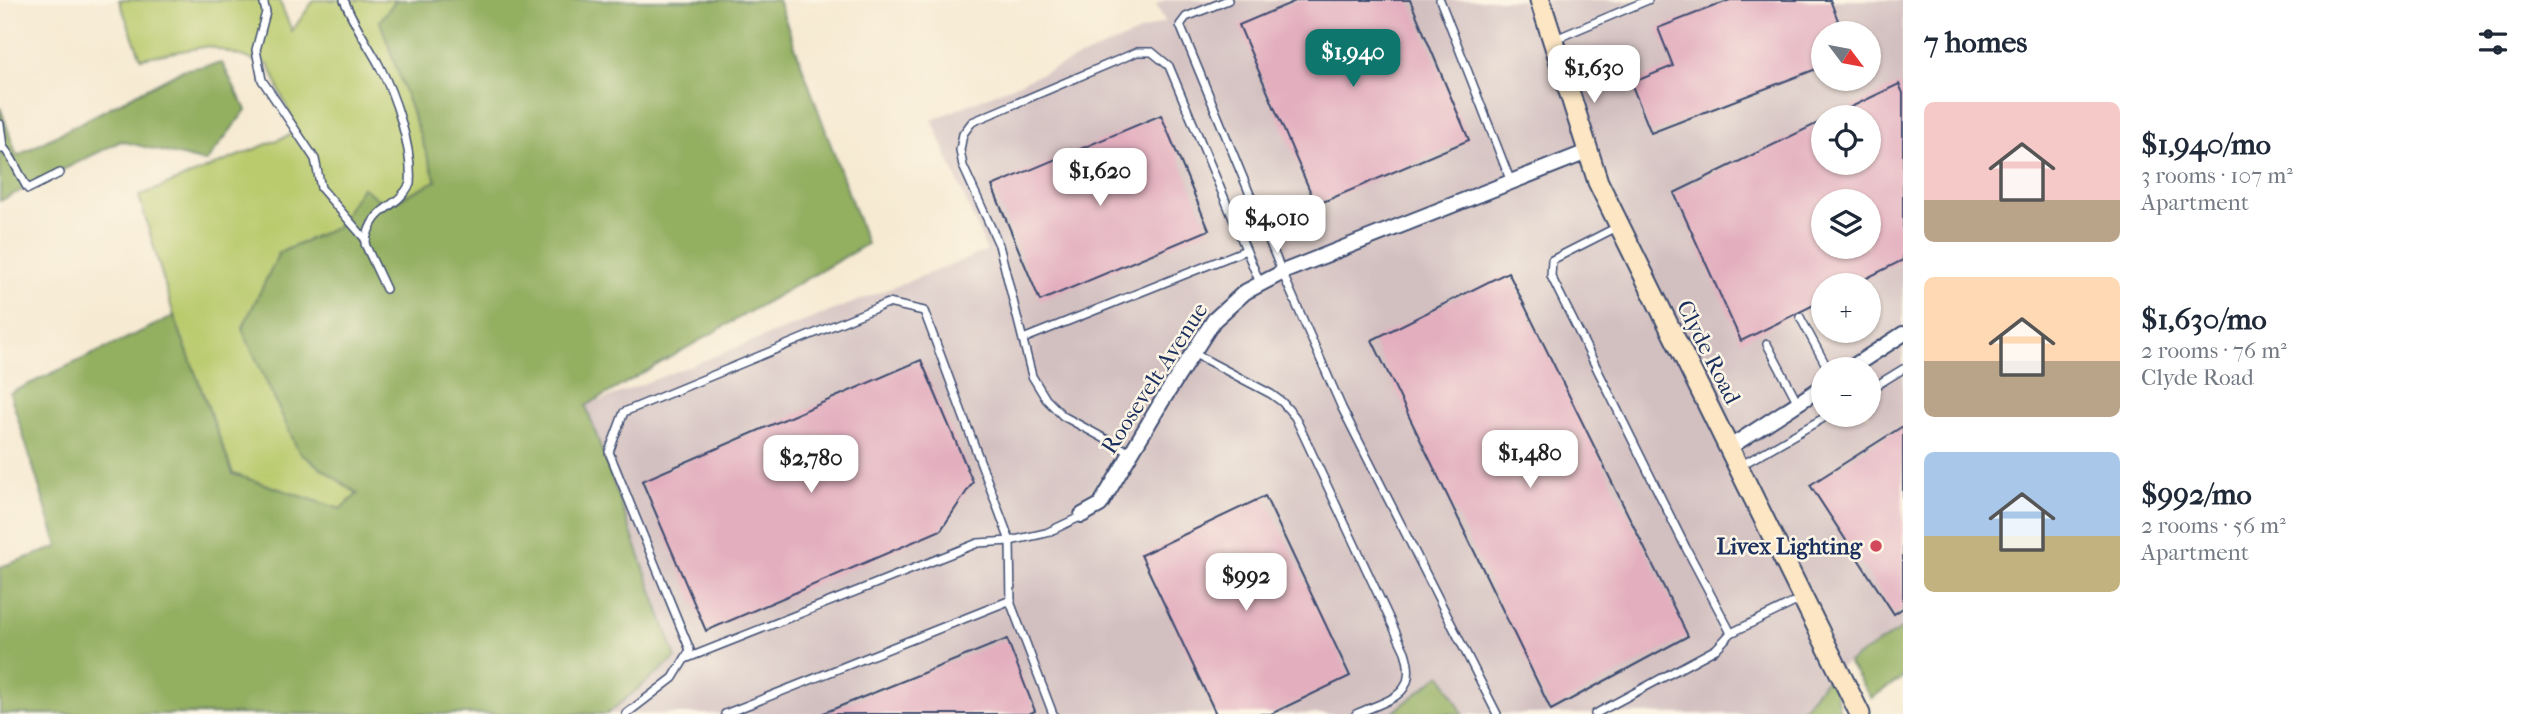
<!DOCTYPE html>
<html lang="en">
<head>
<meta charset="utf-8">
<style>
	:root { --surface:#fff; --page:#f6f6f7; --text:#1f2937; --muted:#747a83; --accent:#0f766e }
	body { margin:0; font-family:"IM FELL French Canon",serif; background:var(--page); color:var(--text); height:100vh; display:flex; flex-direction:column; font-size:26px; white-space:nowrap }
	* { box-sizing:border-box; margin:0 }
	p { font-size:23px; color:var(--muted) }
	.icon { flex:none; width:38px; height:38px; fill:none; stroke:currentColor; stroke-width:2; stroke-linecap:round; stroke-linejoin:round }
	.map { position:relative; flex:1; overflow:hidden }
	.panel { display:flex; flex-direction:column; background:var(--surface); width:630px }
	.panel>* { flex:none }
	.needle { width:46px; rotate:122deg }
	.fabs { position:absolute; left:1811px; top:21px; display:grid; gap:14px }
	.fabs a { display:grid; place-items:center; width:70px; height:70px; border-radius:50%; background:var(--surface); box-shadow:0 2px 5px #0004; font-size:35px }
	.price { position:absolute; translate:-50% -60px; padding:0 16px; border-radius:14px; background:#fff; color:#222; font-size:23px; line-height:46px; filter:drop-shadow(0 2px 4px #0008) }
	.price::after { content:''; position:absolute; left:50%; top:42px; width:21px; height:16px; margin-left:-10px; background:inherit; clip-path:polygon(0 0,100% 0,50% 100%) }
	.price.active { background:var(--accent); color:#fff }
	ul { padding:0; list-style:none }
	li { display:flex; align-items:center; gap:21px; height:175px; padding:0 21px }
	li span { display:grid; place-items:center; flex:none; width:196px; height:140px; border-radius:10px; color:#555 }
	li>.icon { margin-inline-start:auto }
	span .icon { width:84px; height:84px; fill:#fffc; stroke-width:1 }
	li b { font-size:30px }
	h2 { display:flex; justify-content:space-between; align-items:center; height:84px; padding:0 21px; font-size:30px }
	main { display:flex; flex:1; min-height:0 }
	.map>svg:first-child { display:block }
	.industrial { fill:#d2bfc0; fill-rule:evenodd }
	.green { fill:#bacb6e; stroke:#6a7d66; stroke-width:2 }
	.forest { fill:#93af61; stroke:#576f60; stroke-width:2 }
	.building { fill:#e3afbf; fill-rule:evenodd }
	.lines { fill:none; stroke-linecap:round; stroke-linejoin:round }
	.lane-casing { stroke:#3c4b6f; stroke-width:10 }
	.street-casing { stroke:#3c4b6f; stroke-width:18 }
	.secondary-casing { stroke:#3c4b6f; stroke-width:23 }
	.lane { stroke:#fff; stroke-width:7 }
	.street { stroke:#fff; stroke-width:14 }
	.secondary { stroke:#fce6c4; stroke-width:19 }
	.poi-dot { fill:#d1495b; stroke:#fcf5e5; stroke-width:2.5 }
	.labels { text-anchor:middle; stroke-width:5; stroke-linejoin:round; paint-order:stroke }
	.street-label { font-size:23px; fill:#1b2f5e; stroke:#fcf5e5 }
	.poi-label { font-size:23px; font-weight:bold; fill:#1b2f5e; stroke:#fcf5e5; text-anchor:end }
</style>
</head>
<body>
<main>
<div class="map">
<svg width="1903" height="714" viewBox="0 0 1903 714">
	<rect width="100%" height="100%" fill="#fcf5e5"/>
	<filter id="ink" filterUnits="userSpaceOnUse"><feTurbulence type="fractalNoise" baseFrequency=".0143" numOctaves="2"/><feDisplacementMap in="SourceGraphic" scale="14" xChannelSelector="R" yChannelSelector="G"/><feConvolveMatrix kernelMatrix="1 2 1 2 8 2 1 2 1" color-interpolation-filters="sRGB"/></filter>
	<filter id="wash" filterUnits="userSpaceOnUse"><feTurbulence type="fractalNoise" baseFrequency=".00686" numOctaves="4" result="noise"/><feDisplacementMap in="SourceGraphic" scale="28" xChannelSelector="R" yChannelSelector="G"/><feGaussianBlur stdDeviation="1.57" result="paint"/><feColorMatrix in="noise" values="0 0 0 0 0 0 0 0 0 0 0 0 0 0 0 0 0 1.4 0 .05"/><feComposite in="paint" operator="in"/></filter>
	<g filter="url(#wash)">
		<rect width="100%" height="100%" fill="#f6ead2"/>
		<path class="industrial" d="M1165,0H1903V628L1832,672L1798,714H1463L1440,675L1391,714H607L675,658L586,406L987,251L932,120L1165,21L1156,4ZM1824,33H1869V79H1824ZM1824,117H1869V163H1824ZM1824,201H1869V247H1824ZM1824,285H1869V331H1824ZM1824,369H1869V415H1824Z"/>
		<path class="green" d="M119,0H279L292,31L314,0H396L380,21L437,181L386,205L362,188L337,227L279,253L299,452L358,494L340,509L233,474L174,316L139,196L297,132L269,65L209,46L141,58Z"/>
		<g class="forest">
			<path d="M396,0H778L867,244L586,406L676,658L607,714H0V567L58,547L10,393L174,316L233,474L340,509L358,494L299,452L242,329L279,253L337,227L362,187L386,205L436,181L380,21Z"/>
			<path d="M222,63L246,110L206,162L121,141L0,201V107L17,156L182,70Z"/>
			<path d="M1903,628V677L1871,698L1848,662Z"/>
			<path d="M1832,672L1840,714H1798Z"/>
			<path d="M1441,674L1463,714H1391Z"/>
		</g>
		<g id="blocks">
			<g class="building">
				<path d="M1298,0H1410L1469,140L1316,205L1239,25Z"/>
				<path d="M1730,0H1830L1843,33H1824V66L1651,133L1631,83L1673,66L1658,28Z"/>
				<path d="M1899,84L1903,93V260L1853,285H1824V300L1741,341L1674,193L1824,120V163H1869V117H1830ZM1824,201H1869V247H1824Z"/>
				<path d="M1161,115L1209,230L1040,301L992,186Z"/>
				<path d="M1508,272L1688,636L1551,710L1372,340Z"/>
				<path d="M921,360L973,482L941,530L706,631L642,481Z"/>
				<path d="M1903,426V608L1894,614L1810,485Z"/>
				<path d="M1265,496L1350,676L1271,714H1216L1141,555Z"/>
				<path d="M1007,639L1035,711L1029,714H821Z"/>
			</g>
		</g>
	</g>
	<g filter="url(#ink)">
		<use href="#blocks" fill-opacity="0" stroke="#3c4b6f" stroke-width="2"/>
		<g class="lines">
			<defs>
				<g id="lane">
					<path d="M263,0L266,12L256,50L262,80L315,159L321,188L366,240"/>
					<path d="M344,0C353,22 366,42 378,63C395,95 413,148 410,184C395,212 373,203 365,244L386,289"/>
					<path d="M1228,0L1186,17L1180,25L1282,272L1342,408L1497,714"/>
					<path d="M1440,0L1511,182"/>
					<path d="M1553,40L1648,0"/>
					<path d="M0,124L3,147L1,149"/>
					<path d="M3,147C15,160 19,175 28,189L60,173"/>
					<path d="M1800,317L1828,369"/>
					<path d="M1023,339L1246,250"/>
					<path d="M1767,344L1798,403"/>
					<path d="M1193,353L1271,394L1282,402L1295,417L1405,652C1419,696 1390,699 1356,714"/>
					<path d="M1869,390L1903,369"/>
					<path d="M1131,453L1063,416L1046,399L1032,376L999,245L963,166L960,150L963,134L972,122L1137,52H1152L1169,66L1260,283"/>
					<path d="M1740,466L1829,415"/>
					<path d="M1731,633L1801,599"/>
					<path d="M685,659L978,543L1010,541L1011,604L1053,714"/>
					<path d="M626,714L673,678L690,650L609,452L624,412L888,303L924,311L1010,541L1046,533L1082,516"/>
					<path d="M725,714L1011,600"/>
					<path d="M1595,714L1716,649L1731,633L1686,548L1551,276L1552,260L1619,226"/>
				</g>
				<g id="street">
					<path d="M1849,369L1903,334"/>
					<path d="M1730,447L1824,386"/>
					<path d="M1082,515L1100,505L1162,401L1214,320L1245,292L1285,271L1587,152"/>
				</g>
				<path id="secondary" d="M1540,0L1598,182L1860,714"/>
			</defs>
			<use href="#lane" class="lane-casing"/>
			<use href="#street" class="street-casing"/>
			<use href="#secondary" class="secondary-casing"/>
			<use href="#lane" class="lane"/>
			<use href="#street" class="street"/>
			<use href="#secondary" class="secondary"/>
		</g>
	</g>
	<circle class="poi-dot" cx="1876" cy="546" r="7"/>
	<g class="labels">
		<g class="street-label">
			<text transform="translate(1709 352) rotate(63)" y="8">Clyde Road</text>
			<text transform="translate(1154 378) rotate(-57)" y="8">Roosevelt Avenue</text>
		</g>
		<g class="poi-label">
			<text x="1862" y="554">Livex Lighting</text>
		</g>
	</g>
</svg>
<div class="fabs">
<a><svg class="needle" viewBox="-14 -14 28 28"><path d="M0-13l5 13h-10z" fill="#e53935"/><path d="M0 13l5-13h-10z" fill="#747a83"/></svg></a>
<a><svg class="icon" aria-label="locate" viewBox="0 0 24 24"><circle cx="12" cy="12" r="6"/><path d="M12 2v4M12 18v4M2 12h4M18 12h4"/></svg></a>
<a><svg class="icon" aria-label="layers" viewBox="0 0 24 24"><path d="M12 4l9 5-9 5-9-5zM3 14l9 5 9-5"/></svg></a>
<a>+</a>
<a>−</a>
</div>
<b class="price active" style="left:1353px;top:89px">$1,940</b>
<b class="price" style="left:1594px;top:105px">$1,630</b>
<b class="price" style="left:1100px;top:208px">$1,620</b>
<b class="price" style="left:1277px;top:255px">$4,010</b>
<b class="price" style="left:1530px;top:490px">$1,480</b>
<b class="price" style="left:811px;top:495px">$2,780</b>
<b class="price" style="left:1246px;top:613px">$992</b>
</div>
<section class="panel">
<h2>7 homes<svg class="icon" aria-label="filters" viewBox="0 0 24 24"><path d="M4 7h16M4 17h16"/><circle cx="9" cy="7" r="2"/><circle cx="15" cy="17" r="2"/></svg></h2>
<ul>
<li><span style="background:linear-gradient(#f6c9c9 70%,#b9a48a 0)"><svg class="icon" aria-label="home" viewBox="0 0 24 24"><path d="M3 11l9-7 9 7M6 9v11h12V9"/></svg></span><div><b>$1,940/mo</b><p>3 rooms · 107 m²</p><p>Apartment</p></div></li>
<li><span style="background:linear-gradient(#ffd9b3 60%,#b9a48a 0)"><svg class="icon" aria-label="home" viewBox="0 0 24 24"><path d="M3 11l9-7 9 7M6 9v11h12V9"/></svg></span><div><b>$1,630/mo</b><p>2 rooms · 76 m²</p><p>Clyde Road</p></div></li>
<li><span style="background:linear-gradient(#a9c7e8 60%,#c2b280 0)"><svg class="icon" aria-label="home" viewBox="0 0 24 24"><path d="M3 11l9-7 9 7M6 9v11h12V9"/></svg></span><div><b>$992/mo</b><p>2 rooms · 56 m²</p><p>Apartment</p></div></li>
</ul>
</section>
</main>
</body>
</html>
